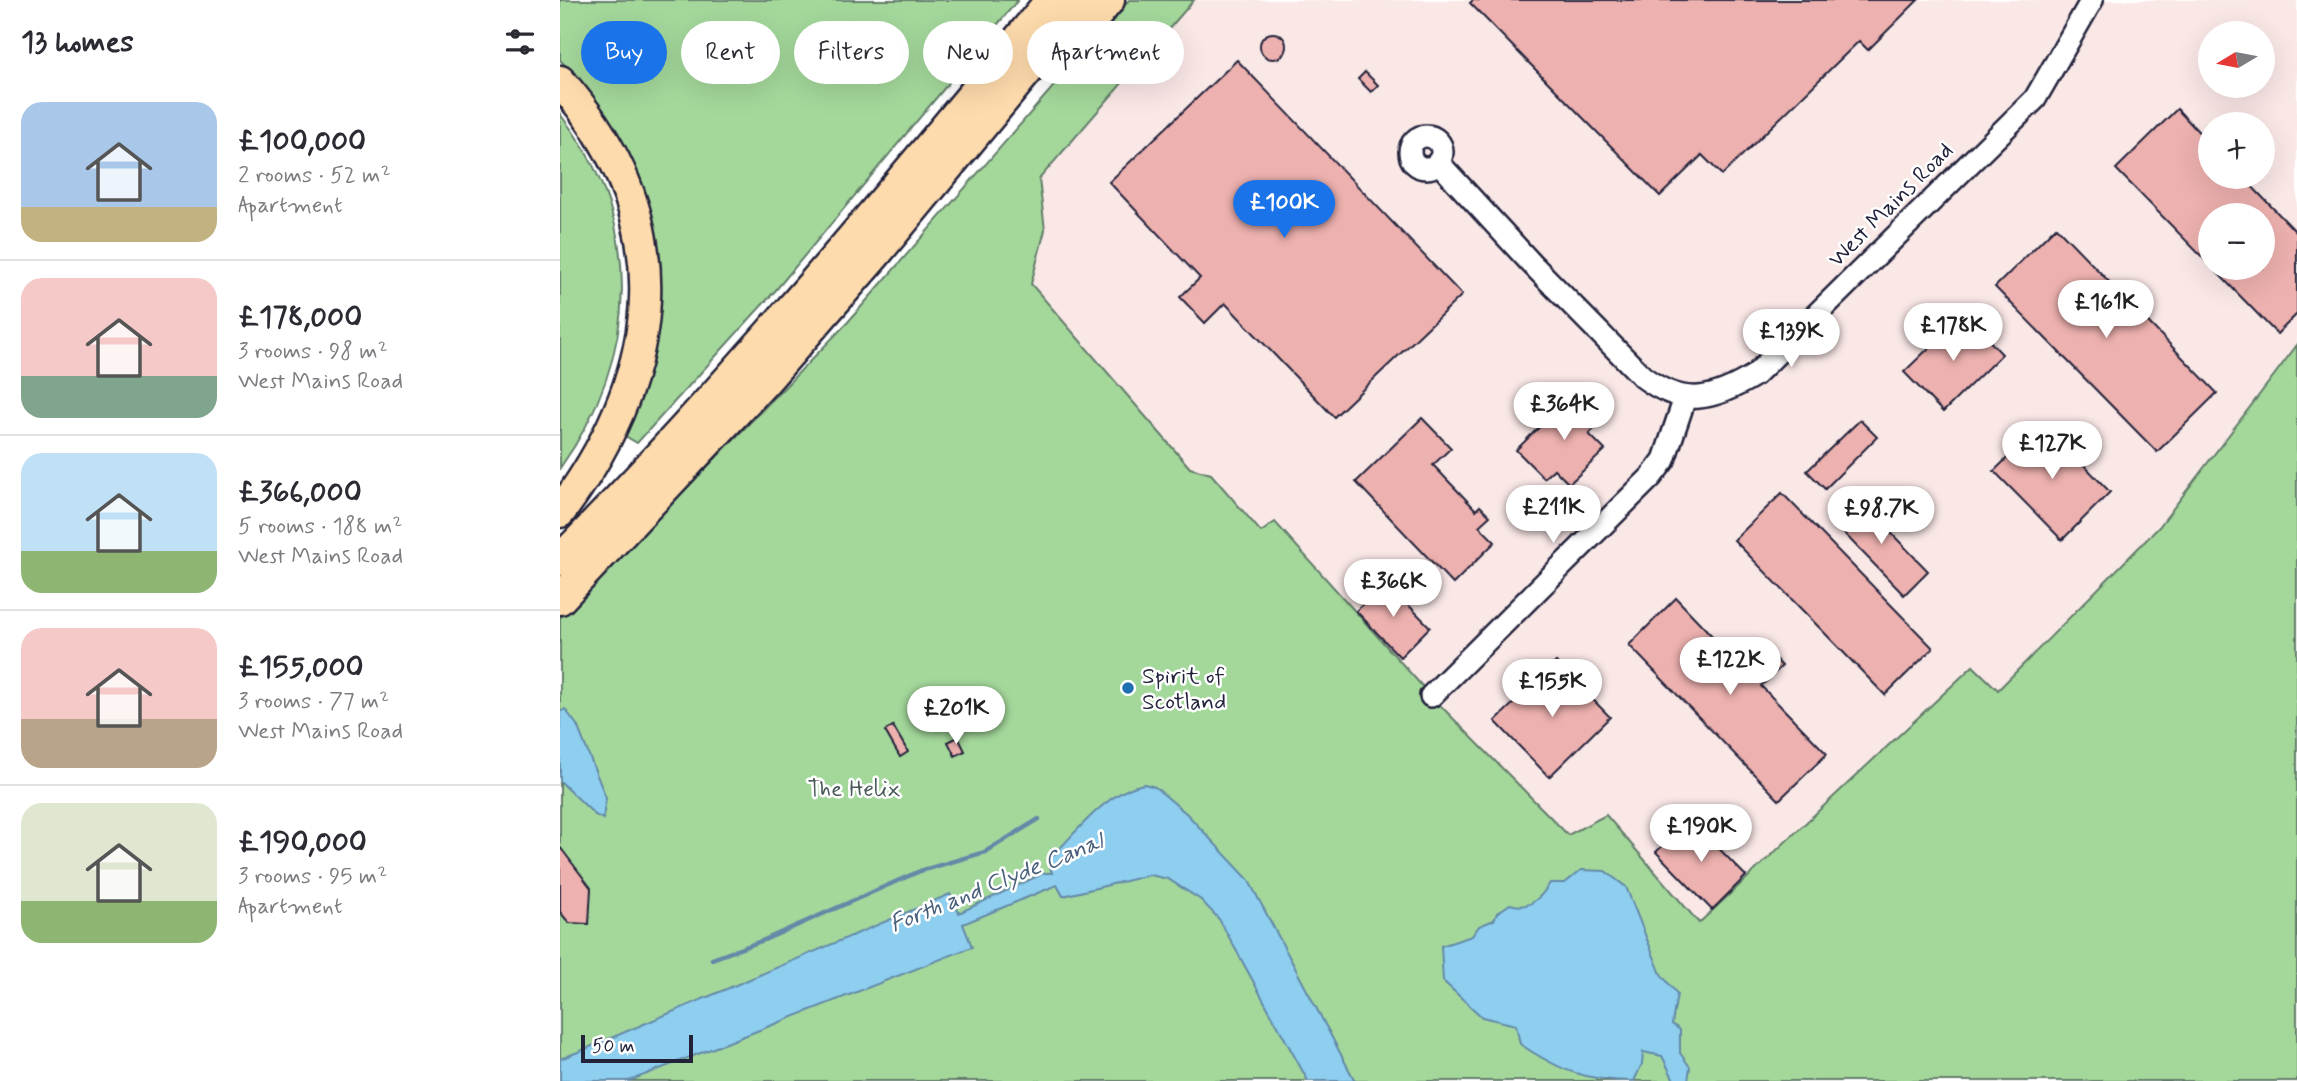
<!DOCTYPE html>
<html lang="en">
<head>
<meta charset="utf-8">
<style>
	:root { --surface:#fff; --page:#f2f2f3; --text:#2b2b33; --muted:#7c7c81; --line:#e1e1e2; --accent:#1a73e8 }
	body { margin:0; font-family:Mynerve,sans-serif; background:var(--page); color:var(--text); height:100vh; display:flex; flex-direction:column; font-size:26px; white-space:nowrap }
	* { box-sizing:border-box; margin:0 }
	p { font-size:23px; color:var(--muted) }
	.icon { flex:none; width:38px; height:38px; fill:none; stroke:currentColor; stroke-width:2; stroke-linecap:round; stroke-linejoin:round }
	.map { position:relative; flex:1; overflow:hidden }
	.drawer { display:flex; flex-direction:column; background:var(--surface); width:560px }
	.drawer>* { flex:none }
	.top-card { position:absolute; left:21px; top:21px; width:665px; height:63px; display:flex; gap:14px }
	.needle { width:46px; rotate:260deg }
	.tools { position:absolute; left:1638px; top:21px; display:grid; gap:14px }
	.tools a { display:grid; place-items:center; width:77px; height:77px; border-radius:50%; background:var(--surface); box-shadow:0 7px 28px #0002; font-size:35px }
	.scale { position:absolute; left:21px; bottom:18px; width:112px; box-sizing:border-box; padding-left:7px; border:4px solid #22223b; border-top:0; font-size:19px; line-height:24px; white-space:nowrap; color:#22223b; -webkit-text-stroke:5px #fff; paint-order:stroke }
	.price { position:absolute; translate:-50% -60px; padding:0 16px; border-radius:24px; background:#fff; color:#222; font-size:23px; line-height:46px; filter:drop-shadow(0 2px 4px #0008) }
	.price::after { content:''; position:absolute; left:50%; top:42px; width:21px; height:16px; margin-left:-10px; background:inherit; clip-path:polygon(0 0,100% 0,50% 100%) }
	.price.current { background:var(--accent); color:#fff }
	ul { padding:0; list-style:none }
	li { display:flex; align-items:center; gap:21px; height:175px; padding:0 21px }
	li+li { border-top:2px solid var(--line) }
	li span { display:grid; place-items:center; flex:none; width:196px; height:140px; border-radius:21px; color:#555 }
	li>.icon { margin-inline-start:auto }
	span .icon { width:84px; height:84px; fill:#fffc; stroke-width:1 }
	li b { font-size:30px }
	h2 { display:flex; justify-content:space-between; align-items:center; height:84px; padding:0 21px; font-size:30px }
	.tag { padding:0 24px; border-radius:32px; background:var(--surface); box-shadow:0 7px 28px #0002; font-size:24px; line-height:63px }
	.tag.current { background:var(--accent); color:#fff }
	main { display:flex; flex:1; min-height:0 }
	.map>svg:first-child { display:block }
	.built { fill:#fae8e7; fill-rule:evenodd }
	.green { fill:#a4d89b; stroke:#637d6b; stroke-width:2 }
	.water { fill:#8eceef; stroke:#6389a7; stroke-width:2 }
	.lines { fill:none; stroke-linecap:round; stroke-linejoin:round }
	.stream { stroke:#6389a7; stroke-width:4.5 }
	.building { fill:#edb1af; stroke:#22223b; stroke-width:2 }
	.minor-casing { stroke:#22223b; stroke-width:26 }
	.highway-casing { stroke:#22223b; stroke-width:35 }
	.minor { stroke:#fff; stroke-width:21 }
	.highway { stroke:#fedbac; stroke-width:30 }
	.poi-dot { fill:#1f6fb2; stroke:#fff; stroke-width:2.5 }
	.labels { text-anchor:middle; stroke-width:5; stroke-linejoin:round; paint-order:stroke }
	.street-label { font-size:23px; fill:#22223b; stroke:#fff }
	.poi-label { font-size:23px; fill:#22223b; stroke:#fff; text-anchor:start }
	.park-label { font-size:23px; fill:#495958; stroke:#fff }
	.water-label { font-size:24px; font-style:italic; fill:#485e7a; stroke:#fff }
</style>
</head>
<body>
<main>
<section class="drawer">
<h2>13 homes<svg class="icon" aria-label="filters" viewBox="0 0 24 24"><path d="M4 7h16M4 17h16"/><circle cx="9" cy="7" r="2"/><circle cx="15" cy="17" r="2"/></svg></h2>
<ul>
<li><span style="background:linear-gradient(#a9c7e8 75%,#c2b280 0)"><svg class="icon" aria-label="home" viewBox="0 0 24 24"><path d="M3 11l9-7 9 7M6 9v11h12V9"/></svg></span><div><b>£100,000</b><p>2 rooms · 52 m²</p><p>Apartment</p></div></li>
<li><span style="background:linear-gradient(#f6c9c9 70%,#7fa58c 0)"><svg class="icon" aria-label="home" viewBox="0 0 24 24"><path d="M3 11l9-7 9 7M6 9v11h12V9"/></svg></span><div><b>£178,000</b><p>3 rooms · 98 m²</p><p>West Mains Road</p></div></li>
<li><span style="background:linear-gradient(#bfe0f5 70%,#8fb573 0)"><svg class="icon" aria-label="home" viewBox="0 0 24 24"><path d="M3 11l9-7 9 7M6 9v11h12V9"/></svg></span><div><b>£366,000</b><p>5 rooms · 188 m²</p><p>West Mains Road</p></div></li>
<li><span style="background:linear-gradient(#f6c9c9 65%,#b9a48a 0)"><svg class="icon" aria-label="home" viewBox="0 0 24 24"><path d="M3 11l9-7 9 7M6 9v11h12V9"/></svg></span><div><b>£155,000</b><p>3 rooms · 77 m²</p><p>West Mains Road</p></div></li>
<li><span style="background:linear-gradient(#dfe7d0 70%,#8fb573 0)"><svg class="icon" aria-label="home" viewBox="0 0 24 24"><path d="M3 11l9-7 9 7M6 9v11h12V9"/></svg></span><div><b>£190,000</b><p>3 rooms · 95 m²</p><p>Apartment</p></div></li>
</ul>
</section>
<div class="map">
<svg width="1737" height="1081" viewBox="0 0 1737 1081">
	<rect width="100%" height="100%" fill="#fff"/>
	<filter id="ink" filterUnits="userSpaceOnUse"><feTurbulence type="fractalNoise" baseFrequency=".0143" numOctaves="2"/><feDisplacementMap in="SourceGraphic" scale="14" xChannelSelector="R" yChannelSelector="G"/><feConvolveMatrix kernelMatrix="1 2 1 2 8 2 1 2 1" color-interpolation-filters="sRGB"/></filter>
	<g filter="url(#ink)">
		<path class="built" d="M634,0H1737V345L1599,527L1438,690L1413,666L1139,923L1046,815L1008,835L871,696L715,523L701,532L651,474L630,468L471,284L485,230L479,180ZM1650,33H1703V86H1650ZM1650,124H1703V177H1650ZM1650,215H1703V268H1650Z"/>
		<g class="green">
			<path d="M0,0H458L215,291L77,443L62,434C77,401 90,368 96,332C111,234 71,129 0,60Z"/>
			<path d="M569,0H634L479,179L485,230L471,284L630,468L651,474L701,532L715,522L871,696L1008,835L1046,815L1139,923L1413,666L1438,690L1599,527L1737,345V1081H0V618L287,323Z"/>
			<path d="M0,114C86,223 79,357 0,468Z"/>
		</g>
		<g class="water">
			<path d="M5,709L17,725L46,798L43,819L35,815L0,781V712Z"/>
			<path d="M584,784L595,787L627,814L688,879L795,1081H748L659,919L641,900L608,879L590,875L503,896L497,885L403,924L412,947L69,1081H0V1059L18,1052L390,894L399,913L484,873H492L488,861C514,835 546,791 584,784Z"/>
			<path d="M1021,870L1045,871L1066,887L1101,974L1117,994L1112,1024L1120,1030V1053L1130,1067L1128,1081L1114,1080L1102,1056L1083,1052L1082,1064L1074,1081C1026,1081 1000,1071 960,1044L956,1025L922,1017L883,981L881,946L912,936L919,926L934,920L937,913L950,904C969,910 980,899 990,883H1005Z"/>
		</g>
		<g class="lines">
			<path class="stream" d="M152,959L204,940L360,871L425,852L479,819"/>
		</g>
		<g class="building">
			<path d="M913,0H1358L1308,50L1299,41L1162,175L1142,155L1100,196L910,3Z"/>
			<circle cx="713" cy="46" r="13"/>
			<path d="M677,60L902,295L774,417L665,303L645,323L620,297L640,278L549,182Z"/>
			<path d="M805,72L818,85L811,92L798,79Z"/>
			<path d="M1617,109L1650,144V177H1683L1737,233V314L1717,334L1653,268H1703V215H1650V265L1556,169Z"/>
			<path d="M1496,227L1657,393L1597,452L1435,287Z"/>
			<path d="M1404,314L1442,354L1383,412L1344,372Z"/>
			<path d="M1014,393L1042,421L1029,434L1045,450L1009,484L994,469L984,478L956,450Z"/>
			<path d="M862,418L891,448L873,465L916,510L920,506L930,516L919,526L935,542L893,584L796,482Z"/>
			<path d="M1300,420L1317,437L1265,489L1247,471Z"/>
			<path d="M1483,423L1550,492L1502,540L1434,471Z"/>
			<path d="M1222,493L1373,648L1325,695L1174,540Z"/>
			<path d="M1297,498L1368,571L1344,595L1273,522Z"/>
			<path d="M826,582L870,627L840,657L796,611Z"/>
			<path d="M1116,598L1176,661L1197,640L1222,666L1201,686L1267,754L1219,800L1069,645Z"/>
			<path d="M996,662L1050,717L989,777L935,721Z"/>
			<path d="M333,726L348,752L340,757L325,731Z"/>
			<path d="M398,737L405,751L395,756L388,742Z"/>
			<path d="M1130,819L1186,876L1152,910L1096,852Z"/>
			<path d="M0,847L31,888L29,924L9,923L0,912Z"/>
		</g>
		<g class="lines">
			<defs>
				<g id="minor">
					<circle cx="866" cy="152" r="16"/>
					<path d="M878,162L971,263L1083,377C1124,408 1154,400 1195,375L1475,99L1532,0"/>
					<path d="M871,696L1091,477L1104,460L1125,398"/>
				</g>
				<g id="highway">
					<path d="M520,35L549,0"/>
					<path d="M0,81C122,220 105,371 0,512"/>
					<path d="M0,560C174,382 333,192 491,0"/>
					<path d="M0,599L206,380L315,255L526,0"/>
				</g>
			</defs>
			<use href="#minor" class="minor-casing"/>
			<use href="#highway" class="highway-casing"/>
			<use href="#minor" class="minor"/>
			<use href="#highway" class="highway"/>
		</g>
	</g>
	<circle class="poi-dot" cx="568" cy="688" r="7"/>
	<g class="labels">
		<g class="street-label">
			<text transform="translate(1330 204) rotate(-45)" y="8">West Mains Road</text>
		</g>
		<g class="poi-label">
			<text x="582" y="683">Spirit of<tspan x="582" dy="26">Scotland</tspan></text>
		</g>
		<g class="park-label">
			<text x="294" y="796">The Helix</text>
		</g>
		<g class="water-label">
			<text transform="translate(436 882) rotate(-22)" y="8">Forth and Clyde Canal</text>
		</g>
	</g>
</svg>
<div class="tools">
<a><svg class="needle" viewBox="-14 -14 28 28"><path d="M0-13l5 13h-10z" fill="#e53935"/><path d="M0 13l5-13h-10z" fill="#7c7c81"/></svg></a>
<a>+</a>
<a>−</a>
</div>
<div class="scale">50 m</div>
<b class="price current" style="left:724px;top:240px">£100K</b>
<b class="price" style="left:1546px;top:340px">£161K</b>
<b class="price" style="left:1393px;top:363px">£178K</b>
<b class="price" style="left:1231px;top:369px">£139K</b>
<b class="price" style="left:1004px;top:442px">£364K</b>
<b class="price" style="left:1492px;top:481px">£127K</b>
<b class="price" style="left:993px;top:545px">£211K</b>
<b class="price" style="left:1321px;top:546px">£98.7K</b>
<b class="price" style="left:833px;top:619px">£366K</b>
<b class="price" style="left:1170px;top:697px">£122K</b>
<b class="price" style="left:992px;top:719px">£155K</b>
<b class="price" style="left:396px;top:746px">£201K</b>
<b class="price" style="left:1141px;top:864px">£190K</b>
<div class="top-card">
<a class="tag current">Buy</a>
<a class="tag">Rent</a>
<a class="tag">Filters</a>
<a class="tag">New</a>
<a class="tag">Apartment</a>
</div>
</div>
</main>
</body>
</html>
